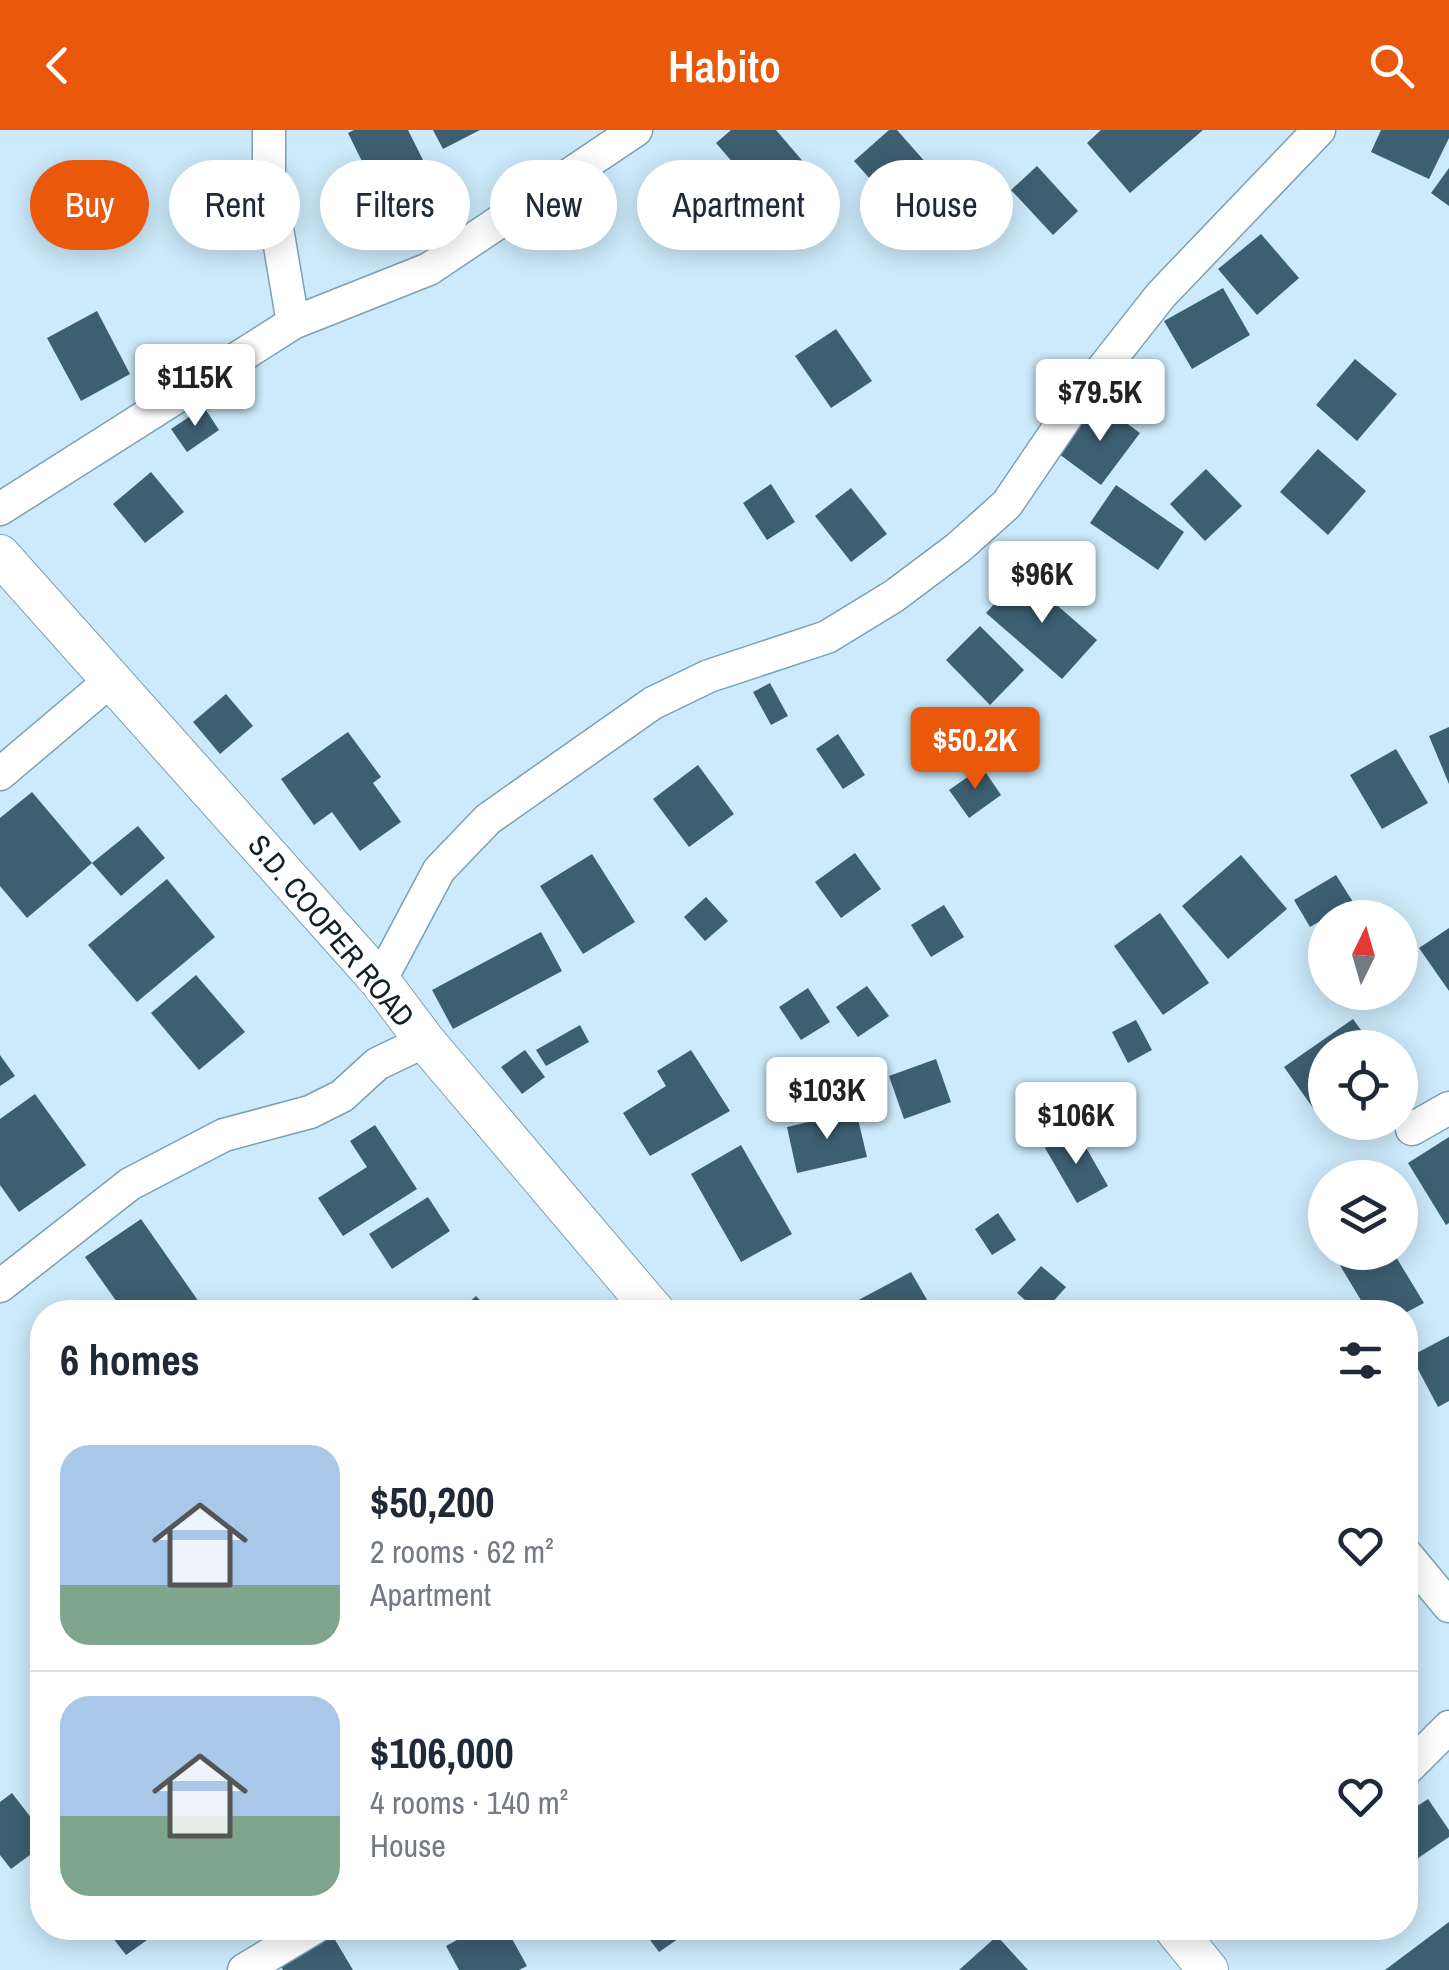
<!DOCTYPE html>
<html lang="en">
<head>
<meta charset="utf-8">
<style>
	:root { --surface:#fff; --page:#f2f2f3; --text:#1f2937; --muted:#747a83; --line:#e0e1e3; --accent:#ea580c }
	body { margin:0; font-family:"Archivo Narrow",sans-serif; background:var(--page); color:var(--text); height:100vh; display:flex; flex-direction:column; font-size:38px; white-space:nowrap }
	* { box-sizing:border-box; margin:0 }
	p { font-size:32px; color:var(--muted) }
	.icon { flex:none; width:55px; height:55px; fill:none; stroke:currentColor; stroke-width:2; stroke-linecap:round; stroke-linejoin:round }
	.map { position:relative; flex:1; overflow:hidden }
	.drawer { position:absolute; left:30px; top:1170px; width:1388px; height:640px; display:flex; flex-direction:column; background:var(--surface); border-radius:40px; box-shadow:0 5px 25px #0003 }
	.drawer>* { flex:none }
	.guide { position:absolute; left:30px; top:30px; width:1390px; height:90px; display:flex; gap:20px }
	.needle { width:65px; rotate:5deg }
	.controls { position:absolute; left:1308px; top:770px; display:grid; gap:20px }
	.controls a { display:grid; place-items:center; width:110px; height:110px; border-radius:50%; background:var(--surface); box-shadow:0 5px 25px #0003; font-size:50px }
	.price { position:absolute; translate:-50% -85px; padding:0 22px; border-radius:10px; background:#fff; color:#222; font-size:32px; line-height:65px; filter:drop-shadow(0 2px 5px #0008) }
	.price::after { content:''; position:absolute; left:50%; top:60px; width:30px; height:22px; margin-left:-15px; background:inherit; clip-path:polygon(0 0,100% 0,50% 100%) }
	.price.current { background:var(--accent); color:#fff }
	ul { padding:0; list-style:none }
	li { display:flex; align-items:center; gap:30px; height:250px; padding:0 30px }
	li+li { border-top:2px solid var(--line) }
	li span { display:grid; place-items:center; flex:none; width:280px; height:200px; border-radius:30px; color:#555 }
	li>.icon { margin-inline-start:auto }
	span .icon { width:120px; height:120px; fill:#fffc; stroke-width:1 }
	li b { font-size:42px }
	h2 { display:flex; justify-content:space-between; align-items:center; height:120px; padding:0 30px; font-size:42px }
	.tag { padding:0 35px; border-radius:45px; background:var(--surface); box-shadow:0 5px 25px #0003; font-size:35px; line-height:90px }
	.tag.current { background:var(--accent); color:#fff }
	header { display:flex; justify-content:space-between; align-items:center; height:130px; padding:0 30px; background:var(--accent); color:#fff; font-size:45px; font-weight:600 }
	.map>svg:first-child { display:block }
	.building { fill:#3d5f72 }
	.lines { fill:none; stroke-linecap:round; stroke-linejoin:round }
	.minor-casing { stroke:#7ca0b4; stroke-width:35 }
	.tertiary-casing { stroke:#7ca0b4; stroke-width:42 }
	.minor { stroke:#fff; stroke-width:32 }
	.tertiary { stroke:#fff; stroke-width:40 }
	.labels { text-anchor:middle; stroke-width:10; stroke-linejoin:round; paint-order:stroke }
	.street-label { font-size:30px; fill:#112027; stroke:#fff }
</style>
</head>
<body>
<header><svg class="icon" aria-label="back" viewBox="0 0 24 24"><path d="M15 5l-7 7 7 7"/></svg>Habito<svg class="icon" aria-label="search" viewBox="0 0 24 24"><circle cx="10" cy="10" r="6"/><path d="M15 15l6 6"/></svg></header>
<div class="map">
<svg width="1449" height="1840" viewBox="0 0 1449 1840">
	<rect width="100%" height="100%" fill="#cceafb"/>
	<g class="building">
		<path d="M354,0H408L446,76L396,100L348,3Z"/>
		<path d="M433,0H480L443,19Z"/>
		<path d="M731,0H776L818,49L777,84L716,13Z"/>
		<path d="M889,0H897L935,43L896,78L854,31Z"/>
		<path d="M1101,0H1203L1130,63L1087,13Z"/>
		<path d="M1381,0H1449V8L1429,49L1371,22Z"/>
		<path d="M1037,36L1078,81L1053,105L1011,60Z"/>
		<path d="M1449,38V76L1431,63Z"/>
		<path d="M1261,104L1299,148L1257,185L1218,139Z"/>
		<path d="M1223,158L1250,205L1192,239L1164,191Z"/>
		<path d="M97,181L130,244L81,271L47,208Z"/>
		<path d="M836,199L872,251L831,278L795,226Z"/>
		<path d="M1355,229L1397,264L1357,311L1316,275Z"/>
		<path d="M1098,272L1140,303L1101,355L1059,324Z"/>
		<path d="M204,277L219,300L187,322L171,299Z"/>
		<path d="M1318,319L1366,361L1328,405L1280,362Z"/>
		<path d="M1206,339L1242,376L1205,411L1170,374Z"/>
		<path d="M151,342L184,382L145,413L113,374Z"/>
		<path d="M771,354L795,392L767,410L743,373Z"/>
		<path d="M1116,355L1184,402L1158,440L1090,393Z"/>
		<path d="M851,358L887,404L851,432L815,386Z"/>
		<path d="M1021,444L1097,510L1062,549L986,483Z"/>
		<path d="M980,496L1024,540L990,575L946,530Z"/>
		<path d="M770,553L788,586L771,595L753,562Z"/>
		<path d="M226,564L253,596L220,624L193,592Z"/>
		<path d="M1449,597V654L1429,606Z"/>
		<path d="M348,602L381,647L373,653L401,692L360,721L332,682L314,695L281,649Z"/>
		<path d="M838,604L865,645L843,659L816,619Z"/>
		<path d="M1396,619L1428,673L1382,699L1350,645Z"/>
		<path d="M698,635L734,684L689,717L653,669Z"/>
		<path d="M982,637L1001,665L969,688L949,660Z"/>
		<path d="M32,662L92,733L27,788L0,756V688Z"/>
		<path d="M138,696L165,728L121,766L92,733Z"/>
		<path d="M855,723L881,759L841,788L815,752Z"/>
		<path d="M592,724L635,792L583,824L540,756Z"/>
		<path d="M1241,725L1287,779L1228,829L1182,776Z"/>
		<path d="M1336,745L1353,772L1310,797L1294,770Z"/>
		<path d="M167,749L215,807L137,872L88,815Z"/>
		<path d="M706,767L728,791L705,811L684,787Z"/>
		<path d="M944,775L964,807L931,827L911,795Z"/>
		<path d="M1160,783L1209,853L1163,885L1114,816Z"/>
		<path d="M1449,798V861L1419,818Z"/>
		<path d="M541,802L562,841L453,899L432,860Z"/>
		<path d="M196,845L245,902L199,940L151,883Z"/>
		<path d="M867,856L889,886L858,907L836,877Z"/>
		<path d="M808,858L830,892L801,910L779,877Z"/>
		<path d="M1353,889L1374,918H1325V984L1320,988L1284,937Z"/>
		<path d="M1136,890L1152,920L1128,933L1112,902Z"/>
		<path d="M580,895L589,912L546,936L536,920Z"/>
		<path d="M525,920L545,947L522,964L501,937Z"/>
		<path d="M691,920L730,981L650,1026L623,983L666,956L657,941Z"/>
		<path d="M0,925L15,946L0,956Z"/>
		<path d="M936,929L951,972L904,989L889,946Z"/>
		<path d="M35,964L86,1035L19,1082L0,1055V989Z"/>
		<path d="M856,981L867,1027L797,1043L787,997Z"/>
		<path d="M375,995L417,1059L343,1106L318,1068L367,1037L350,1011Z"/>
		<path d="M1076,1000L1108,1056L1077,1073L1045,1018Z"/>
		<path d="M1449,1007V1093L1446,1095L1408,1033Z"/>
		<path d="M741,1015L792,1104L741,1132L691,1044Z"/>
		<path d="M428,1067L450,1101L392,1139L369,1104Z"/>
		<path d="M998,1083L1016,1110L992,1125L975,1099Z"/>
		<path d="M141,1089L206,1182H124L85,1127Z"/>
		<path d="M1332,1122H1393L1424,1173L1407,1182H1368Z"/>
		<path d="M1041,1136L1066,1157L1044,1182H1039L1017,1163Z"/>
		<path d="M911,1142L934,1182H836Z"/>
		<path d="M476,1166L491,1182H458Z"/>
		<path d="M1449,1206V1271L1438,1277L1411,1226Z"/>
		<path d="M12,1663L42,1702V1716L11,1739L0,1725V1672Z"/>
		<path d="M1428,1669L1449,1700V1707L1405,1737V1684Z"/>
		<path d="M1449,1792V1840H1385Z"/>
		<path d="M105,1798H164L126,1825Z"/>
		<path d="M328,1798L353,1840H283L275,1826Z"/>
		<path d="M479,1798H506L527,1836L519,1840H459L446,1816Z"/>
		<path d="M641,1798H694L659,1822Z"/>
		<path d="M997,1806L1028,1840H959Z"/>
	</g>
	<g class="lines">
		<defs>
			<g id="minor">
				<path d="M269,0V51L293,193"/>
				<path d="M0,379L293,193L429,139L636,0"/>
				<path d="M0,644L111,550"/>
				<path d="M380,851L439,740L488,689L653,573L709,546L827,507L894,466L958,418L1007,374L1075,274L1161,165L1319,0"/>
				<path d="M1412,999L1449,978"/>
				<path d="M0,1156L130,1054L224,1005L310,982L342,966L377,934L425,911"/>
				<path d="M1405,1423L1449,1476"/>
				<path d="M1405,1641L1449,1597"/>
				<path d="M244,1840L314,1798"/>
			</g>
			<g id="tertiary">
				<path d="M0,425L380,851L425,911L655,1182"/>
				<path d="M1174,1798L1208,1840"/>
			</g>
		</defs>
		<use href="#minor" class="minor-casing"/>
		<use href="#tertiary" class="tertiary-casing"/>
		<use href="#minor" class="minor"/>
		<use href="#tertiary" class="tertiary"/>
	</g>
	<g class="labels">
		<g class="street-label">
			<text transform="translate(331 801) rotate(50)" y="10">S.D. COOPER ROAD</text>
		</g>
	</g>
</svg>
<div class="controls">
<a><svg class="needle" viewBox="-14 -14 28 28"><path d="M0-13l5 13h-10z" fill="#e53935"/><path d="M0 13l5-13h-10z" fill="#747a83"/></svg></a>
<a><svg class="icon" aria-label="locate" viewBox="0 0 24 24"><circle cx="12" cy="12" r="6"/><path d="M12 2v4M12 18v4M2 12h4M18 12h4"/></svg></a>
<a><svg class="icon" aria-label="layers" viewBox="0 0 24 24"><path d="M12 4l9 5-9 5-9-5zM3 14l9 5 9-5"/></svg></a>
</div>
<b class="price" style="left:195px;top:299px">$115K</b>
<b class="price" style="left:1100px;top:314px">$79.5K</b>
<b class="price" style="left:1042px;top:496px">$96K</b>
<b class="price current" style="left:975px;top:662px">$50.2K</b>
<b class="price" style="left:827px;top:1012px">$103K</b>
<b class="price" style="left:1076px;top:1037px">$106K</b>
<div class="guide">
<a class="tag current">Buy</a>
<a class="tag">Rent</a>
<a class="tag">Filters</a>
<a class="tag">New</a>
<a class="tag">Apartment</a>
<a class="tag">House</a>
</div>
<section class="drawer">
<h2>6 homes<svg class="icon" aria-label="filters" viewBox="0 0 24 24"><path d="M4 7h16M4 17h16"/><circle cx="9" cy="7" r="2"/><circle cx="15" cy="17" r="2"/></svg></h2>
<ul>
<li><span style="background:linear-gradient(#a9c7e8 70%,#7fa58c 0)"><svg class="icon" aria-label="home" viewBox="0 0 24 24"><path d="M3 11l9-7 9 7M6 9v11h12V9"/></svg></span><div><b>$50,200</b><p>2 rooms · 62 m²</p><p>Apartment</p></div><svg class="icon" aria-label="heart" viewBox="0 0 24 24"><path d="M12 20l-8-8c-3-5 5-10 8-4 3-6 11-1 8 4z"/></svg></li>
<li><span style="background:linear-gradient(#a9c7e8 60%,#7fa58c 0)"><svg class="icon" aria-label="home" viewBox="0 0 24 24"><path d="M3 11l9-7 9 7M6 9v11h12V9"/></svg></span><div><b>$106,000</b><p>4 rooms · 140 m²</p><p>House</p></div><svg class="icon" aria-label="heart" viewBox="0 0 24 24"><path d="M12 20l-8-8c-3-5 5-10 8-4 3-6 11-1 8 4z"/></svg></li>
</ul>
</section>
</div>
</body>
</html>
